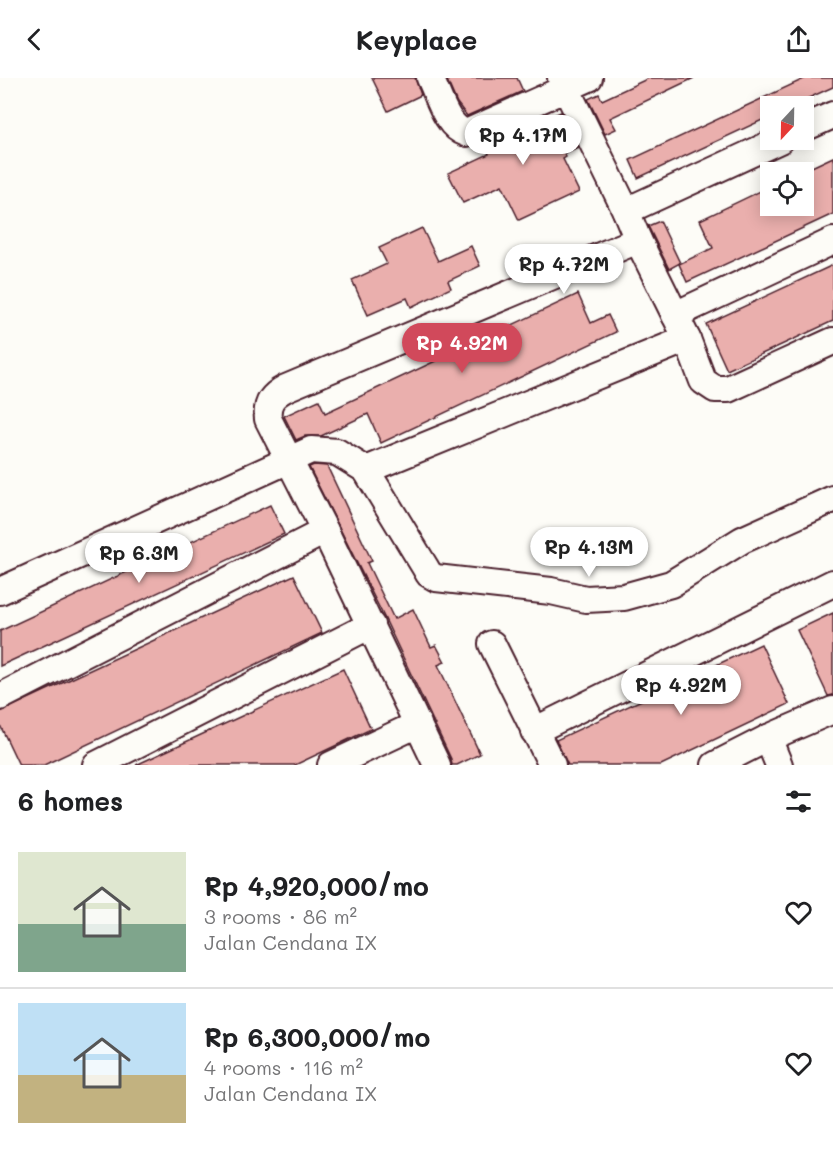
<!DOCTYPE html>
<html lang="en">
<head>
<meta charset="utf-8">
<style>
	:root { --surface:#fff; --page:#f2f2f2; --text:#202124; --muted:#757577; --line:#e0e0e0; --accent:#d1495b }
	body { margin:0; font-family:Mali,sans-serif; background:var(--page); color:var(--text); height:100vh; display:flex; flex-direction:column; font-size:22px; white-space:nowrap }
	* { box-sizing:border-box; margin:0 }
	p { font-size:20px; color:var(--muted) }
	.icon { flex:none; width:33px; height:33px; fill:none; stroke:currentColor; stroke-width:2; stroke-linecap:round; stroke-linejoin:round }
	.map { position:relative; height:687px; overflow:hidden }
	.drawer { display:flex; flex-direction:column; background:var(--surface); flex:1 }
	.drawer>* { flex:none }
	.needle { width:39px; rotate:202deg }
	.controls { position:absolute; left:760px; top:18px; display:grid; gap:12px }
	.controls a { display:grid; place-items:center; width:54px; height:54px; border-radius:0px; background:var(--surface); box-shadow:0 3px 15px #0003; font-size:30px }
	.price { position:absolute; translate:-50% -51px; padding:0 14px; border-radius:21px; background:#fff; color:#222; font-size:20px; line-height:39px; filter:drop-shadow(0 2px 3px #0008) }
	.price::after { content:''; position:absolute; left:50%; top:36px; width:18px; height:14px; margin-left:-9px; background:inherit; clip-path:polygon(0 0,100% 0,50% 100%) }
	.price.on { background:var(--accent); color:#fff }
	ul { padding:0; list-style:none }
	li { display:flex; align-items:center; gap:18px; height:150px; padding:0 18px }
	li+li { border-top:2px solid var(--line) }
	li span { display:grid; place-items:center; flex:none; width:168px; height:120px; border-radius:0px; color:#555 }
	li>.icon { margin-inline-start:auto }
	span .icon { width:72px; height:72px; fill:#fffc; stroke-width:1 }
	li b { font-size:26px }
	h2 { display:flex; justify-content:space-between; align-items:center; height:72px; padding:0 18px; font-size:26px }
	header { display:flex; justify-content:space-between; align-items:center; height:78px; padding:0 18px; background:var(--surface); font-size:27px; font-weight:700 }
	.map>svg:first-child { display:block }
	.building { fill:#eaafad; stroke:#4a1f2b; stroke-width:1.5 }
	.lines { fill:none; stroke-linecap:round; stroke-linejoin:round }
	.minor-casing { stroke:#4a1f2b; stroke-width:30 }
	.minor { stroke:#fdfcf7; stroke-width:26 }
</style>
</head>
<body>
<header><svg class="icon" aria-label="back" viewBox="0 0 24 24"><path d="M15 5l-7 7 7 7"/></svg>Keyplace<svg class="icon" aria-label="share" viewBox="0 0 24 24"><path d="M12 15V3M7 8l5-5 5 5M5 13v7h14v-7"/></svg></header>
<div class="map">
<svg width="833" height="687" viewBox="0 0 833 687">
	<rect width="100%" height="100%" fill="#fdfcf7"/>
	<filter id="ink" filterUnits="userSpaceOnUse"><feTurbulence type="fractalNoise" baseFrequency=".0167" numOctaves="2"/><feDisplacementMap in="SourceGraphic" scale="12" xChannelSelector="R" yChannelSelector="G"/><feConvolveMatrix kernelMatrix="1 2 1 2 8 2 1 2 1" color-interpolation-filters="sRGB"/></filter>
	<g filter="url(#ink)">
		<g class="building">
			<path d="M372,0H415L421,17L388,33Z"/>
			<path d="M446,0H517L523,13L467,38L457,25Z"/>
			<path d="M649,0H694L610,40L616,51L605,56L588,21L599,16L602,22Z"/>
			<path d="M806,0H833V9L791,28H768L771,38L638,100L630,82Z"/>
			<path d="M561,34L578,69L564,75L566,79L563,81L579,114L519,142L502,107L463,125L448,95L489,76L483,64L537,40L546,37L547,40Z"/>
			<path d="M833,79V136L687,204L679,186L713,170L700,142L771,108V128H804V94H801Z"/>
			<path d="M660,143L680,185L669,191L648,148Z"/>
			<path d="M422,150L438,183L471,168L480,188L448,203L451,210L411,229L407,220L368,237L352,202L387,186L379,170Z"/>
			<path d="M833,187V243L727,292L706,246Z"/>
			<path d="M578,216L591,245L608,237L616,254L381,365L368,336L321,358H305L296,362L284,338L319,322L325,335Z"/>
			<path d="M314,387L327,388L372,483L367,485L394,541L413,531L431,569L436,567L445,584L438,587L480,676L457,687H452L451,681L385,541L309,389Z"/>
			<path d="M270,427L284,456L0,588V553Z"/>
			<path d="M294,497L322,555L44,687H19L0,647V634Z"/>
			<path d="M833,535V617L828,618L797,552Z"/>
			<path d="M761,566L789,626L661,687H568L556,662Z"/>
			<path d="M343,591L371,651L354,659L295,687H136Z"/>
		</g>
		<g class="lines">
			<defs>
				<g id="minor">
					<path d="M430,0C439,18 446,49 466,55L589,0"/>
					<path d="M804,50L833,37"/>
					<path d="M626,133L780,62"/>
					<path d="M638,162L687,261L703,303L715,311H728L833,263"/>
					<path d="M675,237L833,163"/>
					<path d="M366,392L687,261"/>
					<path d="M0,513L311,372L337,374L366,392L425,489L429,496L436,500L551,513L586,521L624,519L671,506L742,462L833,421"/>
					<path d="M492,566L552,687"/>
					<path d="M0,619L325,453"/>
					<path d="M534,653L833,505"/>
					<path d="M768,660L779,687"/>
					<path d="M96,687L371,547"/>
					<path d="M331,687L418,646"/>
					<path d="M437,687L325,453L268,341C266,324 273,317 286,310L638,162L626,133L561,0"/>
					<path d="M715,687L768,660L833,632"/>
				</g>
			</defs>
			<use href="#minor" class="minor-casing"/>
			<use href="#minor" class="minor"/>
		</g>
	</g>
</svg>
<div class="controls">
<a><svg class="needle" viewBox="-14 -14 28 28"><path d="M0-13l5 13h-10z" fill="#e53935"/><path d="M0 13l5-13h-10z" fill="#757577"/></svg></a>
<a><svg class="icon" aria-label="locate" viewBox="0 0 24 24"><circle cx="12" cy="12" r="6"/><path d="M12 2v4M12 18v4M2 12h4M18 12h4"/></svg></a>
</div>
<b class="price" style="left:523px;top:88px">Rp 4.17M</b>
<b class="price" style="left:564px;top:217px">Rp 4.72M</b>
<b class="price on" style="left:462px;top:296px">Rp 4.92M</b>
<b class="price" style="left:589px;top:500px">Rp 4.13M</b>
<b class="price" style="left:139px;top:506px">Rp 6.3M</b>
<b class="price" style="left:681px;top:638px">Rp 4.92M</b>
</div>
<section class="drawer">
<h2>6 homes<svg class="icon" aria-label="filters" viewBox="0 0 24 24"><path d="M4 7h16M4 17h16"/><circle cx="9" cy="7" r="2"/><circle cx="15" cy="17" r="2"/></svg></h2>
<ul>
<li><span style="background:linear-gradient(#dfe7d0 60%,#7fa58c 0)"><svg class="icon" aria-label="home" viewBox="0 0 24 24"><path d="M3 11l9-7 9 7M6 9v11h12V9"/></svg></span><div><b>Rp 4,920,000/mo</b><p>3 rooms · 86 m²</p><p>Jalan Cendana IX</p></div><svg class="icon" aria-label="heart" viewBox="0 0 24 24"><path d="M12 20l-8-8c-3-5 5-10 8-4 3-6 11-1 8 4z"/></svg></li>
<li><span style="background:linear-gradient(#bfe0f5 60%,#c2b280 0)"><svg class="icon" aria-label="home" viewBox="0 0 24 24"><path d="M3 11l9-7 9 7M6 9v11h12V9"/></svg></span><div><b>Rp 6,300,000/mo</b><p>4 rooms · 116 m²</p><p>Jalan Cendana IX</p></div><svg class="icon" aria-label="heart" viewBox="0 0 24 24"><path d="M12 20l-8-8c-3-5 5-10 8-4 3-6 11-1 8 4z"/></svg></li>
</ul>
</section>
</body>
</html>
